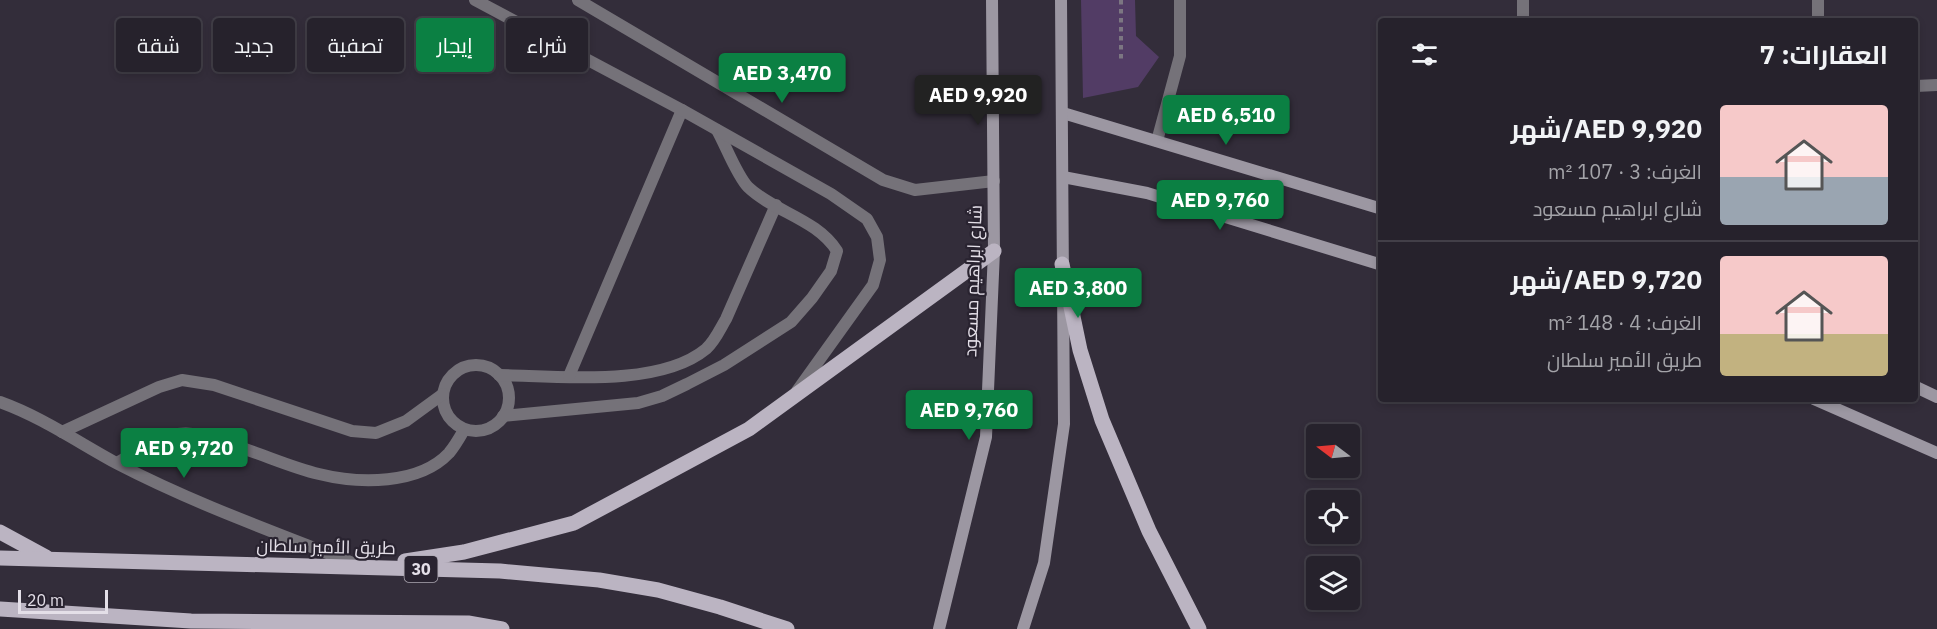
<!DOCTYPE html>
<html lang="ar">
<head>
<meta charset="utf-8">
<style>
	:root { --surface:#26222c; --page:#322f38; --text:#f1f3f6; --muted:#a4a4a9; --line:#423f48; --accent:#0b8043 }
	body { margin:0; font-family:"IBM Plex Sans",Cairo,sans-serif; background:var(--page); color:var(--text); direction:rtl; height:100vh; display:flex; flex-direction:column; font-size:22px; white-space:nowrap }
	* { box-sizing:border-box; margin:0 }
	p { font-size:20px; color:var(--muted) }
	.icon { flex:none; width:33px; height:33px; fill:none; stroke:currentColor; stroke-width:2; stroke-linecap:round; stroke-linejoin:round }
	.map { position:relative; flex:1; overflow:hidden; direction:ltr }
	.sheet { position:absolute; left:1378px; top:18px; width:540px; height:384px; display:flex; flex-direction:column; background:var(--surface); border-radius:6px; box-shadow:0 3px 9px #0003,0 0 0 2px var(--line); direction:rtl }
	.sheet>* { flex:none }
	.guide { position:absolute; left:18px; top:18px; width:570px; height:54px; direction:rtl; display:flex; gap:12px }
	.needle { width:39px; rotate:286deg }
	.fabs { position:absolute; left:1306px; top:424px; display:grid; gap:12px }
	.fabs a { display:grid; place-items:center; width:54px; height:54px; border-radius:6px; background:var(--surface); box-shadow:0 3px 9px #0003,0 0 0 2px var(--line); font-size:30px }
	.scale { position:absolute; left:18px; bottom:15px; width:90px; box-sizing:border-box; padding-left:6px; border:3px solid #e4dfe8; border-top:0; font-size:16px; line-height:21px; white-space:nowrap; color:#e4dfe8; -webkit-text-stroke:4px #292330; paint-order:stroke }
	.price { position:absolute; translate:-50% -51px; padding:0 14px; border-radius:6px; background:var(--accent); color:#fff; font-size:20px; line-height:39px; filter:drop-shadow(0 2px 3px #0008) }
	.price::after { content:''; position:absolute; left:50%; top:36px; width:18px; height:14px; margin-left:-9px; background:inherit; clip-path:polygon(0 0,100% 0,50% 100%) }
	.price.on { background:#222; color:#fff }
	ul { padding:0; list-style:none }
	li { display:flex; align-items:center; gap:18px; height:150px; padding:0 30px }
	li+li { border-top:2px solid var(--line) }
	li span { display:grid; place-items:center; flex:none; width:168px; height:120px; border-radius:6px; color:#555 }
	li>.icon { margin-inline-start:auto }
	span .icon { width:72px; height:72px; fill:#fffc; stroke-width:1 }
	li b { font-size:26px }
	h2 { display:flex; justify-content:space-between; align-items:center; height:72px; padding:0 30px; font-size:26px }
	.pill { padding:0 21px; border-radius:6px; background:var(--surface); box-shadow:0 3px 9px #0003,0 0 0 2px var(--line); font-size:21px; line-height:54px }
	.pill.on { background:var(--accent); color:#fff }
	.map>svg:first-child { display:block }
	.green { fill:#523c65 }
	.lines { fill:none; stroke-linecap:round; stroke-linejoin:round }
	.path { stroke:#7c7682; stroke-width:4; stroke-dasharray:4.5 4.5; stroke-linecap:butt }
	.service { stroke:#757279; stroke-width:12 }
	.minor { stroke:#757279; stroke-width:12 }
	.secondary { stroke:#9c97a2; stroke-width:12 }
	.primary { stroke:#bbb4c2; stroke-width:15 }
	.labels { text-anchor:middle; stroke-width:4.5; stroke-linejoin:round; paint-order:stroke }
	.shield { fill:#292330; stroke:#aca7b1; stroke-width:1.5 }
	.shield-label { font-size:16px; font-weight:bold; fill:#e4dfe8 }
	.street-label { font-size:18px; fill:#e4dfe8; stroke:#292330 }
</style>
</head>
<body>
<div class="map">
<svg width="1937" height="629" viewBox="0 0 1937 629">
	<rect width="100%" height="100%" fill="#332d3a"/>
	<path class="green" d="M1081,0H1135L1136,36L1159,57L1138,87L1083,98Z"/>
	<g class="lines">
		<path class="path" d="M1121,0V62"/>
		<g class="service">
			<path d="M1157,141L1180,56V0"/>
			<circle cx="476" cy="398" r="33"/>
			<path d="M499,375C556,376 659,388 706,349C715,341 720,329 726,319L776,205"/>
			<path d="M569,376L682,110"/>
			<path d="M503,416L638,403L662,396L687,384L724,365L791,322L812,298L831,271L837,251C817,219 774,212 748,187C737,176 725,144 717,130"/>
			<path d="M62,432L159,387L182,380L214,385L352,431L376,433L406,421L443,394"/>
			<path d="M117,463C137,452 155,437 178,434C201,431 224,442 245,449C269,457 294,468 319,474C359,484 419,485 449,453C455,446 460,437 464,430"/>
		</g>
		<g class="minor">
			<path d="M475,0L682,110L831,194L867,219L877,237L880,260L873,285L797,391"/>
			<path d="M578,0L883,180L915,190L994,181"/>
			<path d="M1818,0V21"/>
			<path d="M1523,21V0"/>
			<path d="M1916,86L1937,85"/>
			<path d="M0,402C42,417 79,443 118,464C195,504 277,533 358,565"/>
		</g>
		<g class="secondary">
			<path d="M1063,113L1382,209"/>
			<path d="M1063,177L1147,193L1382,265"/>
			<path d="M1916,387L1937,397"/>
			<path d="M1814,399L1937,453"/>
			<path d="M939,629L986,437L994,251L992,0"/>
			<path d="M1023,629L1044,563L1064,424L1061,0"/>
		</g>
		<g class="primary">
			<path d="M1062,264L1080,350L1102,420L1149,531L1199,629"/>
			<path d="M0,532L46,557"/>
			<path d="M0,558L500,571L599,580L658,590L720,607L787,629"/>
			<path d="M405,561L464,552L574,523L749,429L994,251"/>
			<path d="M0,609L191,621L468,623L502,629"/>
		</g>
	</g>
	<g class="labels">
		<rect class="shield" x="404.5" y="556" width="33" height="26" rx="4.5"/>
		<g class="shield-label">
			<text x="421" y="575">30</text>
		</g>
		<g class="street-label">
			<text transform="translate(973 281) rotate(-88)" y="6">شارع ابراهيم مسعود</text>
			<text transform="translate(326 547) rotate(1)" y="6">طريق الأمير سلطان</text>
		</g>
	</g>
</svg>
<div class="fabs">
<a><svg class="needle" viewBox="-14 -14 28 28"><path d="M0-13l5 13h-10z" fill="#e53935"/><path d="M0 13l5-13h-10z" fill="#a4a4a9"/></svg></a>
<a><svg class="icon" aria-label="locate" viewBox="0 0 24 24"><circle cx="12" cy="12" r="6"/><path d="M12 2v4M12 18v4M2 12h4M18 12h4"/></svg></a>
<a><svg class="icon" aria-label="layers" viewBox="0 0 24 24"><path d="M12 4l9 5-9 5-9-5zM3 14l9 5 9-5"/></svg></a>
</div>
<div class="scale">20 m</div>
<b class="price" style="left:782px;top:104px">AED 3,470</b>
<b class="price on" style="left:978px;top:126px">AED 9,920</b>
<b class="price" style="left:1226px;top:146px">AED 6,510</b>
<b class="price" style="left:1220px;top:231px">AED 9,760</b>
<b class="price" style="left:1078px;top:319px">AED 3,800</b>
<b class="price" style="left:969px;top:441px">AED 9,760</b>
<b class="price" style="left:184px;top:479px">AED 9,720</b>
<div class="guide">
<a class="pill">شراء</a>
<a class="pill on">إيجار</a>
<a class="pill">تصفية</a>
<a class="pill">جديد</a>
<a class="pill">شقة</a>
</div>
<section class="sheet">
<h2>العقارات: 7<svg class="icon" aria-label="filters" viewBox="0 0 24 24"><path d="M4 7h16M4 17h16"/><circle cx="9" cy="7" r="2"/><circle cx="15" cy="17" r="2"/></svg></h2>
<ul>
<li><span style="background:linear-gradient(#f6c9c9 60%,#9aa5b1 0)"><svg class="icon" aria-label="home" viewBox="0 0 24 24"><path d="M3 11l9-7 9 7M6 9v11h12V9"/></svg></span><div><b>AED 9,920/شهر</b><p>الغرف: 3 · 107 m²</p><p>شارع ابراهيم مسعود</p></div></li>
<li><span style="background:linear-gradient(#f6c9c9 65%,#c2b280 0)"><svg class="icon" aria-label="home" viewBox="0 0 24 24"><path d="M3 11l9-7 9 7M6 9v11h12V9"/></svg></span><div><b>AED 9,720/شهر</b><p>الغرف: 4 · 148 m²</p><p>طريق الأمير سلطان</p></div></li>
</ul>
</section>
</div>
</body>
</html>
